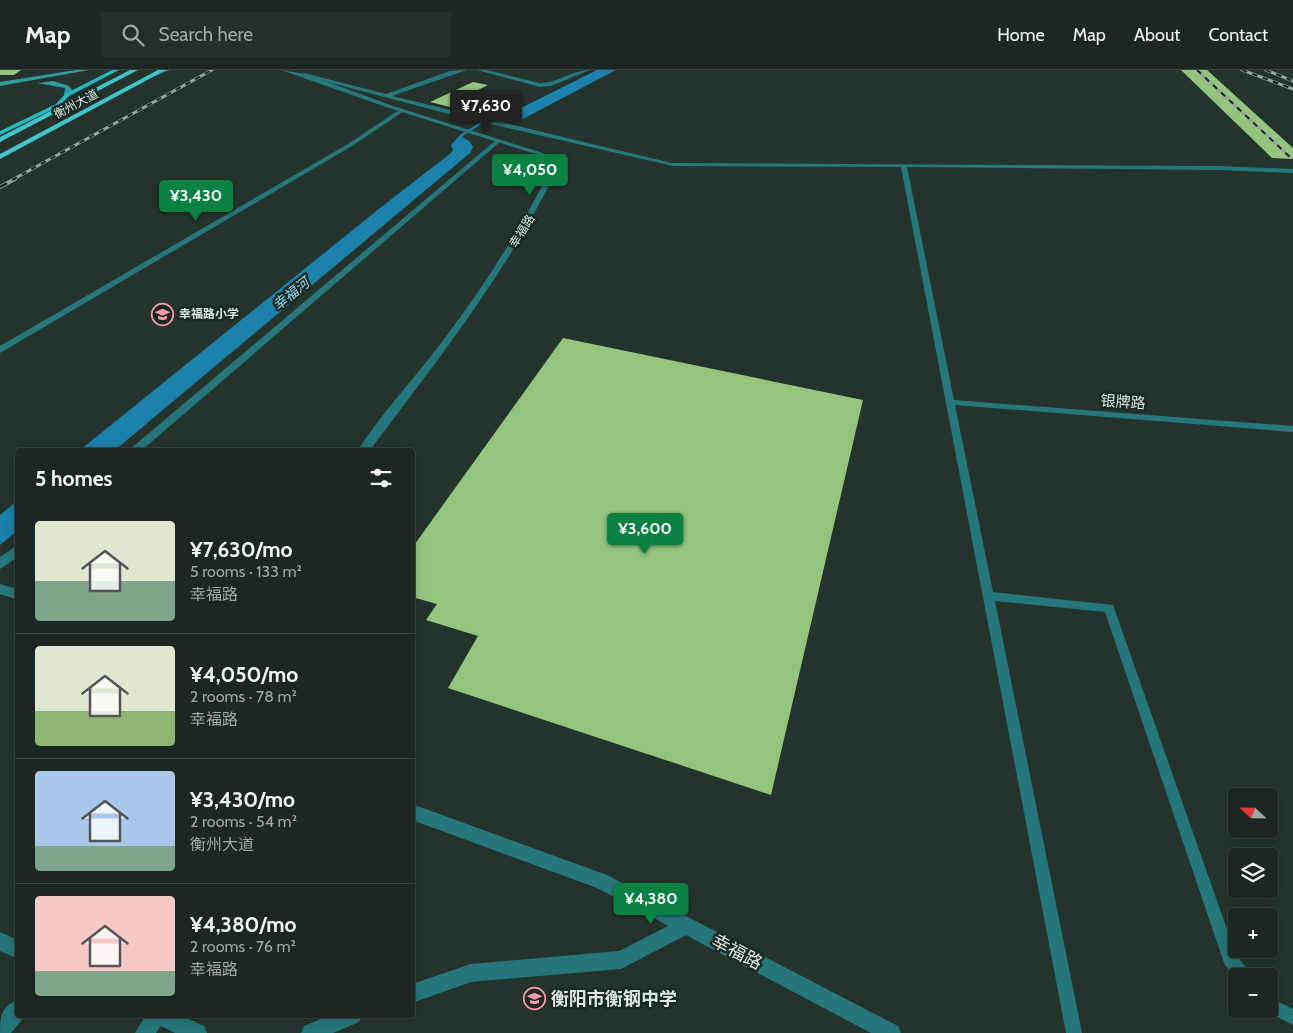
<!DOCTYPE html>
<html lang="en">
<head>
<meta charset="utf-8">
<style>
	:root { --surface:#1c2622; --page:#252e2a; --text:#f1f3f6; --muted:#a0a5a5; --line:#3a4340; --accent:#0b8043 }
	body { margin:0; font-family:Cabin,"Noto Sans SC",sans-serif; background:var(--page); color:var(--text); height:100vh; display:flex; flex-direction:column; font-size:19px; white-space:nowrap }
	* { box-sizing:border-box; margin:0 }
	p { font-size:16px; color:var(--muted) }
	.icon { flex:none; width:28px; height:28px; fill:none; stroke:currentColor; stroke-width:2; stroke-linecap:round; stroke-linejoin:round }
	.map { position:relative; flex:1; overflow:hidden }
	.panel { position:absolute; left:15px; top:378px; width:400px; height:570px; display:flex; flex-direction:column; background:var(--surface); border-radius:5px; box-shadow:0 2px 12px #0003,0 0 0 1px var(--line) }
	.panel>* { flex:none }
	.needle { width:32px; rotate:292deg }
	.fabs { position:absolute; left:1228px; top:718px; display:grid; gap:10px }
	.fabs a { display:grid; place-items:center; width:50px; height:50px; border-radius:5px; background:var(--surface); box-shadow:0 2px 12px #0003,0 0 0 1px var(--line); font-size:25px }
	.price { position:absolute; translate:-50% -42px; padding:0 11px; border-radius:5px; background:var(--accent); color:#fff; font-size:16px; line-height:32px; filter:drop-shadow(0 1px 2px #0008) }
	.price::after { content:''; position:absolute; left:50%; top:30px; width:15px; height:11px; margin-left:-8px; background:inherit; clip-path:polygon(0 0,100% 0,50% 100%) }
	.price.selected { background:#222; color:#fff }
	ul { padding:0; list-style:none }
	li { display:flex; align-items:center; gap:15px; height:125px; padding:0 20px }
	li+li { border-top:1px solid var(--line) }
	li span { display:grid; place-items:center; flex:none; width:140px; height:100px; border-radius:5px; color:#555 }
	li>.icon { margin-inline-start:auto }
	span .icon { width:60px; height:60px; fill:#fffc; stroke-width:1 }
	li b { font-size:21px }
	h2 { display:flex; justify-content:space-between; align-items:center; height:60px; padding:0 20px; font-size:21px }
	header { display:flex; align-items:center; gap:30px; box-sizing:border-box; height:70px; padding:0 25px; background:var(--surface); border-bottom:1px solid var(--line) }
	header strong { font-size:24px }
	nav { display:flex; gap:28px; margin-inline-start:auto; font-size:18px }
	.search { width:350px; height:45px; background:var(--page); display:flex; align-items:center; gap:12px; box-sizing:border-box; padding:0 18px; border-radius:5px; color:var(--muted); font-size:19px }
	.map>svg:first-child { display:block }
	.water { fill:#1c82ac }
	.building { fill:#94c57f }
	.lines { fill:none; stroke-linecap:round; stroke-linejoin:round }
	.service { fill:#26777b; fill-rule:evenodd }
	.minor { fill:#26777b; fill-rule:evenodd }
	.tertiary { fill:#26777b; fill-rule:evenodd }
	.secondary { fill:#359aa0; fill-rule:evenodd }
	.primary { fill:#26b8bf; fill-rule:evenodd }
	.trunk { fill:#42c2c9; fill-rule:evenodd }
	.rail-far1-casing { stroke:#99a49f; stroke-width:3 }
	.rail-casing { stroke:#99a49f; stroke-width:4 }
	.rail-far1 { stroke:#1b2923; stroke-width:2; stroke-dasharray:5.5; stroke-linecap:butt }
	.rail { stroke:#1b2923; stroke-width:2.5; stroke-dasharray:8; stroke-linecap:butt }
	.labels { text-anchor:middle; stroke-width:5; stroke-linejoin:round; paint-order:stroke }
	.far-street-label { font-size:12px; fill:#dce5e1; stroke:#1b2923 }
	.far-poi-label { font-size:12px; font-weight:bold; fill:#dce5e1; stroke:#1b2923; text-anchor:start }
	.far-water-label { font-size:14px; font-style:italic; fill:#94d7fa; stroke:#1b2923 }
	.street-label { font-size:15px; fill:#dce5e1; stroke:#1b2923 }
	.near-street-label { font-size:18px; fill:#dce5e1; stroke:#1b2923 }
	.near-poi-label { font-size:18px; font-weight:bold; fill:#dce5e1; stroke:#1b2923; text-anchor:start }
</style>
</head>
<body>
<header>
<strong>Map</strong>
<div class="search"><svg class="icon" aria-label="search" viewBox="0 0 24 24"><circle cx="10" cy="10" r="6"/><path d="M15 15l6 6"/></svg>Search here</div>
<nav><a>Home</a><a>Map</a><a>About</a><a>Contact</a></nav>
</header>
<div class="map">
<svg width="1293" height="963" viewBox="0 0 1293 963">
	<rect width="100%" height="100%" fill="#25332d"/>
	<g class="water">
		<path d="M597,0H616L519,51L495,46L464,65L462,67L469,71L473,77L470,83L115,380H80L380,138L451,83L453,80L451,75L460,65L487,48L521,38Z"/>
		<path d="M17,431V461L0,475V445Z"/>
	</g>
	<g class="building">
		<path d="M0,0H21L14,5H0Z"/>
		<path d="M1181,0H1207L1293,78V89L1272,88Z"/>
		<path d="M473,12L488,15L456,31L492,40L482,45L430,32Z"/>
		<path d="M563,268L863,330L771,725L448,618L478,566L426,550L437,534L412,527V478Z"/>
	</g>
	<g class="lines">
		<g class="service">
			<path d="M671,93L1217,96L1293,99V103L1217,100L907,97L954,330L1293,356V362L955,335L993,522L1113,535L1236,885L1249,901L1251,906H1236V908L1225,895L1223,890L1105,542L995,531L1082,963H1066L901,97L673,96L670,94Z"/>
			<path d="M1269,927L1293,939V955L1264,940L1263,939H1269Z"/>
		</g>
		<g class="minor">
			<path d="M467,0L392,26L676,94L673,96L464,48L301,5L304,3L386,24L450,1Z"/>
			<path d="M477,0H487L540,13C558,13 572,0 590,0L551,16L540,17Z"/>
			<path d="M402,38L404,41L352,76L0,283V276L348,74Z"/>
			<path d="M496,70L501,71L142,380H129Z"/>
			<path d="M18,475V487L0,499V487Z"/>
			<path d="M0,514L18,519V530L0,524Z"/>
			<path d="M686,847L692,850L695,856L692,862L621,899L471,912L412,933V914L471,894L619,881Z"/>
			<path d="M0,862L18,870V889L0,881Z"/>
			<path d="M18,930V945L25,946L11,963H0C0,947 1,936 18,930Z"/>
			<path d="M146,945H180L204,956L207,963H175L161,956L156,963H135Z"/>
			<path d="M330,945H362L359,952L333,963H301L304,956Z"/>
		</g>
		<g class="tertiary">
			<path d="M162,0H170L156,6L151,5Z"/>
			<path d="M281,0L306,4L393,36L546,84L557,99C508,202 438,289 370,380H358C381,344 412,311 438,277C481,221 519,162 551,99L542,86L389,38Z"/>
			<path d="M412,734L607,805L898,956L901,963H871L597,818L412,750Z"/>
		</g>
		<g class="secondary">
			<path d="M76,0H89L0,16V12Z"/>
			<path d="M53,11L69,16L72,20L69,26L64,25L65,18L37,13Z"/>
		</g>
		<path class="primary" d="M112,0H119L69,26L60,36L0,65V61L56,34L65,24Z"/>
		<g class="trunk">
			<path d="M130,0H138L0,72V67Z"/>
			<path d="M158,0H166L0,89V84Z"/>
		</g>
		<defs>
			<g id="rail-far1">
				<path d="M1197,0L1290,87"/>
				<path d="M1242,0L1293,19"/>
				<path d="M1266,0L1293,11"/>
				<path d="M12,110L212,0"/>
			</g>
			<path id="rail" d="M0,117L15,109"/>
		</defs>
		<use href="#rail-far1" class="rail-far1-casing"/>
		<use href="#rail" class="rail-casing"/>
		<use href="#rail-far1" class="rail-far1"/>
		<use href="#rail" class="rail"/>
	</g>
	<defs>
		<symbol id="school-ring" viewBox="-11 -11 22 22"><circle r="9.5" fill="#1b2923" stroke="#f39aa8" stroke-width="1.5"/><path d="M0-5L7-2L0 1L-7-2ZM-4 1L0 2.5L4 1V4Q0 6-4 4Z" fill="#f39aa8"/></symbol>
	</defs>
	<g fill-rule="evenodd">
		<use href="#school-ring" x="150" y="232" width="25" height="25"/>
		<use href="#school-ring" x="522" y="916" width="25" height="25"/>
	</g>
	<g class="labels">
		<g class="far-street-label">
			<text transform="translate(76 34) rotate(-28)" y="4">衡州大道</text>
			<text transform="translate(522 161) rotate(-58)" y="4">幸福路</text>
		</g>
		<g class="far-poi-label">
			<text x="179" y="248">幸福路小学</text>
		</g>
		<g class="far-water-label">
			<text transform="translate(291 224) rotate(-39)" y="5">幸福河</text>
		</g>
		<g class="street-label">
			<text transform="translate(1123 332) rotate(4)" y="5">银牌路</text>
		</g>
		<g class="near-street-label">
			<text transform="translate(737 882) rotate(28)" y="6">幸福路</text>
		</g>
		<g class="near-poi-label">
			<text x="551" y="935">衡阳市衡钢中学</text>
		</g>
	</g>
</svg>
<div class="fabs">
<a><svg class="needle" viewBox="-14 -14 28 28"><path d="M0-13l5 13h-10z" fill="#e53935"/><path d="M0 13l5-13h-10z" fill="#a0a5a5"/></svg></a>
<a><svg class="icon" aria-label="layers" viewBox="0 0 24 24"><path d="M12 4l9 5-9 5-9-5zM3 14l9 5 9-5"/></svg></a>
<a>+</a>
<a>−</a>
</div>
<b class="price selected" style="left:486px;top:62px">¥7,630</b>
<b class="price" style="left:530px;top:126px">¥4,050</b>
<b class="price" style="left:196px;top:152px">¥3,430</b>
<b class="price" style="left:645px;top:485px">¥3,600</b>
<b class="price" style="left:651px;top:855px">¥4,380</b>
<section class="panel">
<h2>5 homes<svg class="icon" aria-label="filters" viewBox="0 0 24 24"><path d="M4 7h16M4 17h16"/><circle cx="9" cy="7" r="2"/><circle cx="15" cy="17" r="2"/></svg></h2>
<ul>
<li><span style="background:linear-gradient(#dfe7d0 60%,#7fa58c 0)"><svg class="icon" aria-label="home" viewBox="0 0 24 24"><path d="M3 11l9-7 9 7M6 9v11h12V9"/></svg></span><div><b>¥7,630/mo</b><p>5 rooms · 133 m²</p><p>幸福路</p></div></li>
<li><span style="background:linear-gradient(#dfe7d0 65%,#8fb573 0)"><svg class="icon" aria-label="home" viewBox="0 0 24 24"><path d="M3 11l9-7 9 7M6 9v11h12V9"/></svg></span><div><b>¥4,050/mo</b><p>2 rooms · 78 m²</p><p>幸福路</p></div></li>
<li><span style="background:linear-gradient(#a9c7e8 75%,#7fa58c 0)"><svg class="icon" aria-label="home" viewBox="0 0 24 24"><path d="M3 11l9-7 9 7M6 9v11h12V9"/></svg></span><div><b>¥3,430/mo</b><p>2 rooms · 54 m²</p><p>衡州大道</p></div></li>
<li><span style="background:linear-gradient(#f6c9c9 75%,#7fa58c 0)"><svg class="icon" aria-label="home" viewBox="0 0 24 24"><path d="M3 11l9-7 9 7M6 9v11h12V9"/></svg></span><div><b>¥4,380/mo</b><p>2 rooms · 76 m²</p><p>幸福路</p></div></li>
</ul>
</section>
</div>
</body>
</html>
